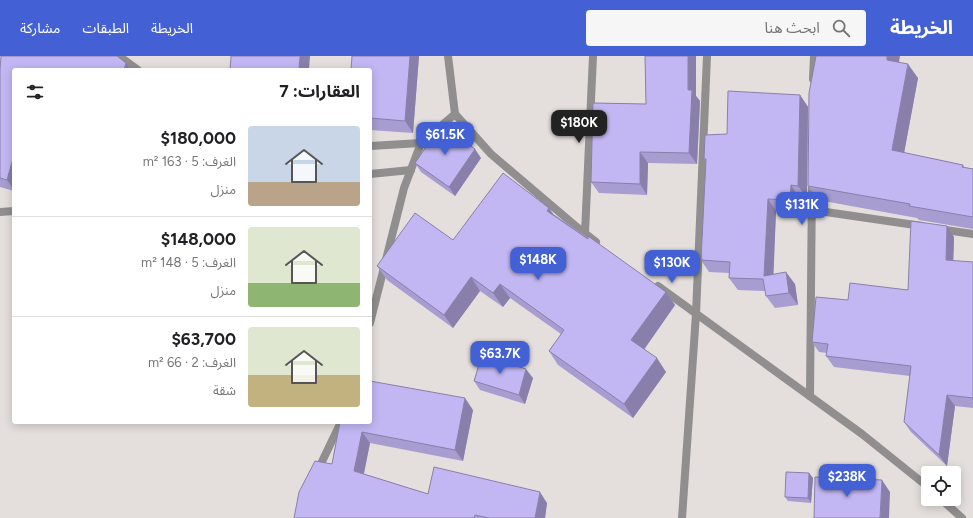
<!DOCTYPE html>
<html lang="ar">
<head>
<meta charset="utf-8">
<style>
	:root { --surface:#fff; --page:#f6f6f6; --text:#202124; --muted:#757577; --line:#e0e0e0; --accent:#4361d4 }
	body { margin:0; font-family:Figtree,"Noto Sans Arabic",sans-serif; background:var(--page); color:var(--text); direction:rtl; height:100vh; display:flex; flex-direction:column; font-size:15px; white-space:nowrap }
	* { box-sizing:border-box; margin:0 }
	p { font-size:13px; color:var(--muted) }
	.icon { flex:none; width:22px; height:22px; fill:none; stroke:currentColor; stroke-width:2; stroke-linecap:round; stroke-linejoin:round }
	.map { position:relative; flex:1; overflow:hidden; direction:ltr }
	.panel { position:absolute; left:12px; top:12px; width:360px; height:356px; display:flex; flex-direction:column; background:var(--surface); border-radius:4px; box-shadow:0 2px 10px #0003; direction:rtl }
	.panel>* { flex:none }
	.buttons { position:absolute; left:921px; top:410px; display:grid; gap:8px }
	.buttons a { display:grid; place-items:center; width:40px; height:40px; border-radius:4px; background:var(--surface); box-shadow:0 2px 10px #0003; font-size:20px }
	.price { position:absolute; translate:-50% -34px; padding:0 9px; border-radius:8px; background:var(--accent); color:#fff; font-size:13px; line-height:26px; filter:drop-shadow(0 1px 2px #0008) }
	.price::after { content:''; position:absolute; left:50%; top:24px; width:12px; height:9px; margin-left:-6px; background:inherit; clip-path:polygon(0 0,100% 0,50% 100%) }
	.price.on { background:#222; color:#fff }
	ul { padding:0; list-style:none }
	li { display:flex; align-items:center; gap:12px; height:100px; padding:0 12px }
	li+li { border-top:1px solid var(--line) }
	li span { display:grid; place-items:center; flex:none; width:112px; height:80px; border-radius:4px; color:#555 }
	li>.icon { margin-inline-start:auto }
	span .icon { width:48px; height:48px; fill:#fffc; stroke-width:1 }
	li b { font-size:17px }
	h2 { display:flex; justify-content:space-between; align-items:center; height:48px; padding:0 12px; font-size:17px }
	header { display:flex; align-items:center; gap:24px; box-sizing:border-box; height:56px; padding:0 20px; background:var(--accent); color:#fff }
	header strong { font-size:19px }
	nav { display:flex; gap:22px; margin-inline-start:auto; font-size:14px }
	.search { width:280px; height:36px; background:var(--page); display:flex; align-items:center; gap:10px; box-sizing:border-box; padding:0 14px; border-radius:4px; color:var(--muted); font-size:15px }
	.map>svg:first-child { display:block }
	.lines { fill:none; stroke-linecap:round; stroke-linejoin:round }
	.minor { stroke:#908e8e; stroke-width:8 }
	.wall { fill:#a79dd1 }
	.shaded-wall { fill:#8880aa }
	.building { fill:#c2b7f3; stroke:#8880aa }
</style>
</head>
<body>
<header>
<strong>الخريطة</strong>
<div class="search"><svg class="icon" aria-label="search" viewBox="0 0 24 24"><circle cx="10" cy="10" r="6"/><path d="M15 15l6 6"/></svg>ابحث هنا</div>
<nav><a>الخريطة</a><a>الطبقات</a><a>مشاركة</a></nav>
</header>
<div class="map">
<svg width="973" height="462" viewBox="0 0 973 462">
	<rect width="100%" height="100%" fill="#e4dfdd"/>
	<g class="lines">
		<g class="minor">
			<path d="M119,0L138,14"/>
			<path d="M448,0L455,58L491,98L578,172L596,186"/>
			<path d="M813,23L814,0"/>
			<path d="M370,90L421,87"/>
			<path d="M370,118L411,114"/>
			<path d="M812,154L922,170"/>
			<path d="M0,156L14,155"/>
			<path d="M939,173L973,178"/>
			<path d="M585,177L593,0"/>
			<path d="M658,230L862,378L928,431"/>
			<path d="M370,267L404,132L421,87L455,58"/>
			<path d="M810,340L812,125"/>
			<path d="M317,416L341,366"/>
			<path d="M941,443L962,462"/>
			<path d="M682,462L696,258L707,0"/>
		</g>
	</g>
	<g class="wall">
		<path d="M352,0H419L413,77L370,74V14Z"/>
		<path d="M645,0H696V40L700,45L697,108L648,107L647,139L599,137L591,126L646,48Z"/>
		<path d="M899,6L918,22L904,97L963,109L965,112L973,113V173L919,164L917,162L818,144L808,130Z"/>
		<path d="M126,7L131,14H14V135L0,131V14Z"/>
		<path d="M800,39L808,51L807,142L799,141L798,156L776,155L773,218L795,228L798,249L775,252L766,240L765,235L738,234L729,222V217L709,216L701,204L706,106L704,103L727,78Z"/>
		<path d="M481,102L455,140L421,116L415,107Z"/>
		<path d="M555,159L666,236L675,249L644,293L666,316L633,362L558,309L549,295L561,278L510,242L503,251L480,235L453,272L387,224L377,210L453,184Z"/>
		<path d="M954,181L953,205L973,206V352L955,350L947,410L911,376L904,366L910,320L834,311L826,300L827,297L819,296L812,286L908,234Z"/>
		<path d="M533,322L525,348L480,334L474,325Z"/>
		<path d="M473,354L463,405L370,387L364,418L428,438L547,447L545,462H294L332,408L340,366Z"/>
		<path d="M809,417L813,422L811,447L788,445L785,441Z"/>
	</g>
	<g class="shaded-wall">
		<path d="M300,0H310L309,14H299Z"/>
		<path d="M410,0H419L413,77L405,65Z"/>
		<path d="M688,0H696V40L700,45L697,108L689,97Z"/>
		<path d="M887,0H900L897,18L887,4Z"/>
		<path d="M126,7L131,14H124Z"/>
		<path d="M908,8L918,22L902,108L892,94Z"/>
		<path d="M800,39L808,51L807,142L798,130Z"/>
		<path d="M475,93L481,102L455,140L449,131Z"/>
		<path d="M640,96L648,107L647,139L640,128Z"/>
		<path d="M14,99V134L7,124Z"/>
		<path d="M791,129L799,141L798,156L790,144Z"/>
		<path d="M768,143L776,155L773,231L764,220Z"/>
		<path d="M549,152L559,166L547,155Z"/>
		<path d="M947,170L954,181L953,215L946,204Z"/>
		<path d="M786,216L795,228L798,249L789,237Z"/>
		<path d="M471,221L480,235L453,272L444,259Z"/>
		<path d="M500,228L510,242L503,251L493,237Z"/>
		<path d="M666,236L675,249L641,298L631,284Z"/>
		<path d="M657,302L666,316L633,362L624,348Z"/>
		<path d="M526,313L533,322L525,348L519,339Z"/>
		<path d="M947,339L955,350L947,410L939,399Z"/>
		<path d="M465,342L473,354L463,405L455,394Z"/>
		<path d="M362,376L370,387L362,426L354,415Z"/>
		<path d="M809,417L813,422L811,447L808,442Z"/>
		<path d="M882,424L890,436L889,462H880Z"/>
		<path d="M540,436L547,447L545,462H535Z"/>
	</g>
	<g class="building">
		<path d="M1,0H117L126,7L124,14H14V99L7,124L0,122V14Z"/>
		<path d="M231,0H300L299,14H230Z"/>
		<path d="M352,0H410L405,65L370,62V14H351Z"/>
		<path d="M645,0H688V34H692L689,97L640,96V128L591,126L593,47L646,48Z"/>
		<path d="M816,0H887V4L908,8L892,94L963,109L962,111L973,113V161L909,150L910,148L808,130L809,37Z"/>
		<path d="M728,35L800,39L798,130L791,129L790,144L768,143L764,220L786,216L789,237L766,240L763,223L729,222L730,206L701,204L706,103H704L705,79L727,78Z"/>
		<path d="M441,69L475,93L449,131L415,107Z"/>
		<path d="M503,117L549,152L547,155L588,183V180L666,236L631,284L657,302L624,348L549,295L564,274L500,228L493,237L471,221L444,259L377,210L415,157L453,184Z"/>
		<path d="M911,165L947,170L946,204L973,206V342L947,339L939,399L904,366L911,310L826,300L828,288L812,286L816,241L848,244L850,227L908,234Z"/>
		<path d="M482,299L526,313L519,339L474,325Z"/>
		<path d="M370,325L465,342L455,394L362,376L354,415L428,438L434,411L540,436L535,462H489L475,459L474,462H294L299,436L315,405L332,408L340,366H370Z"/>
		<path d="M786,416L809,417L808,442L785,441Z"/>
		<path d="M815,421L882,424L880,462H814Z"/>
	</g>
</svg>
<div class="buttons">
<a><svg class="icon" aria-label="locate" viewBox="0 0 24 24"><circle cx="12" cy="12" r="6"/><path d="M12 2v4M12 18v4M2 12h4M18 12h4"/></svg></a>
</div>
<b class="price on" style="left:579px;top:88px">$180K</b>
<b class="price" style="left:445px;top:100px">$61.5K</b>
<b class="price" style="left:802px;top:170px">$131K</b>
<b class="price" style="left:538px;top:225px">$148K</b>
<b class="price" style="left:672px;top:228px">$130K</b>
<b class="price" style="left:500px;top:319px">$63.7K</b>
<b class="price" style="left:847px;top:442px">$238K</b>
<section class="panel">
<h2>العقارات: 7<svg class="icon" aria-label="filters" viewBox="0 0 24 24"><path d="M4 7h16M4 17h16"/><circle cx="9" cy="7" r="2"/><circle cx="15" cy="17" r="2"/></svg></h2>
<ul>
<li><span style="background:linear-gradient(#c9d6e8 70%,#b9a48a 0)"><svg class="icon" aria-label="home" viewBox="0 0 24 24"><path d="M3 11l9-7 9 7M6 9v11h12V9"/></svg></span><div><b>$180,000</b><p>الغرف: 5 · 163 m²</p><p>منزل</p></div></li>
<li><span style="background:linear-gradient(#dfe7d0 70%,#8fb573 0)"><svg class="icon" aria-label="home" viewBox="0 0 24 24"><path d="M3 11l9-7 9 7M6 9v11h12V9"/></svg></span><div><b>$148,000</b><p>الغرف: 5 · 148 m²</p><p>منزل</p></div></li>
<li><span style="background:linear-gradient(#dfe7d0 60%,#c2b280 0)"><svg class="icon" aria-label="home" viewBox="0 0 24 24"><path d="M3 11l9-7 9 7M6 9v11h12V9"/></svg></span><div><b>$63,700</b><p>الغرف: 2 · 66 m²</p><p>شقة</p></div></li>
</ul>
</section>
</div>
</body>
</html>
